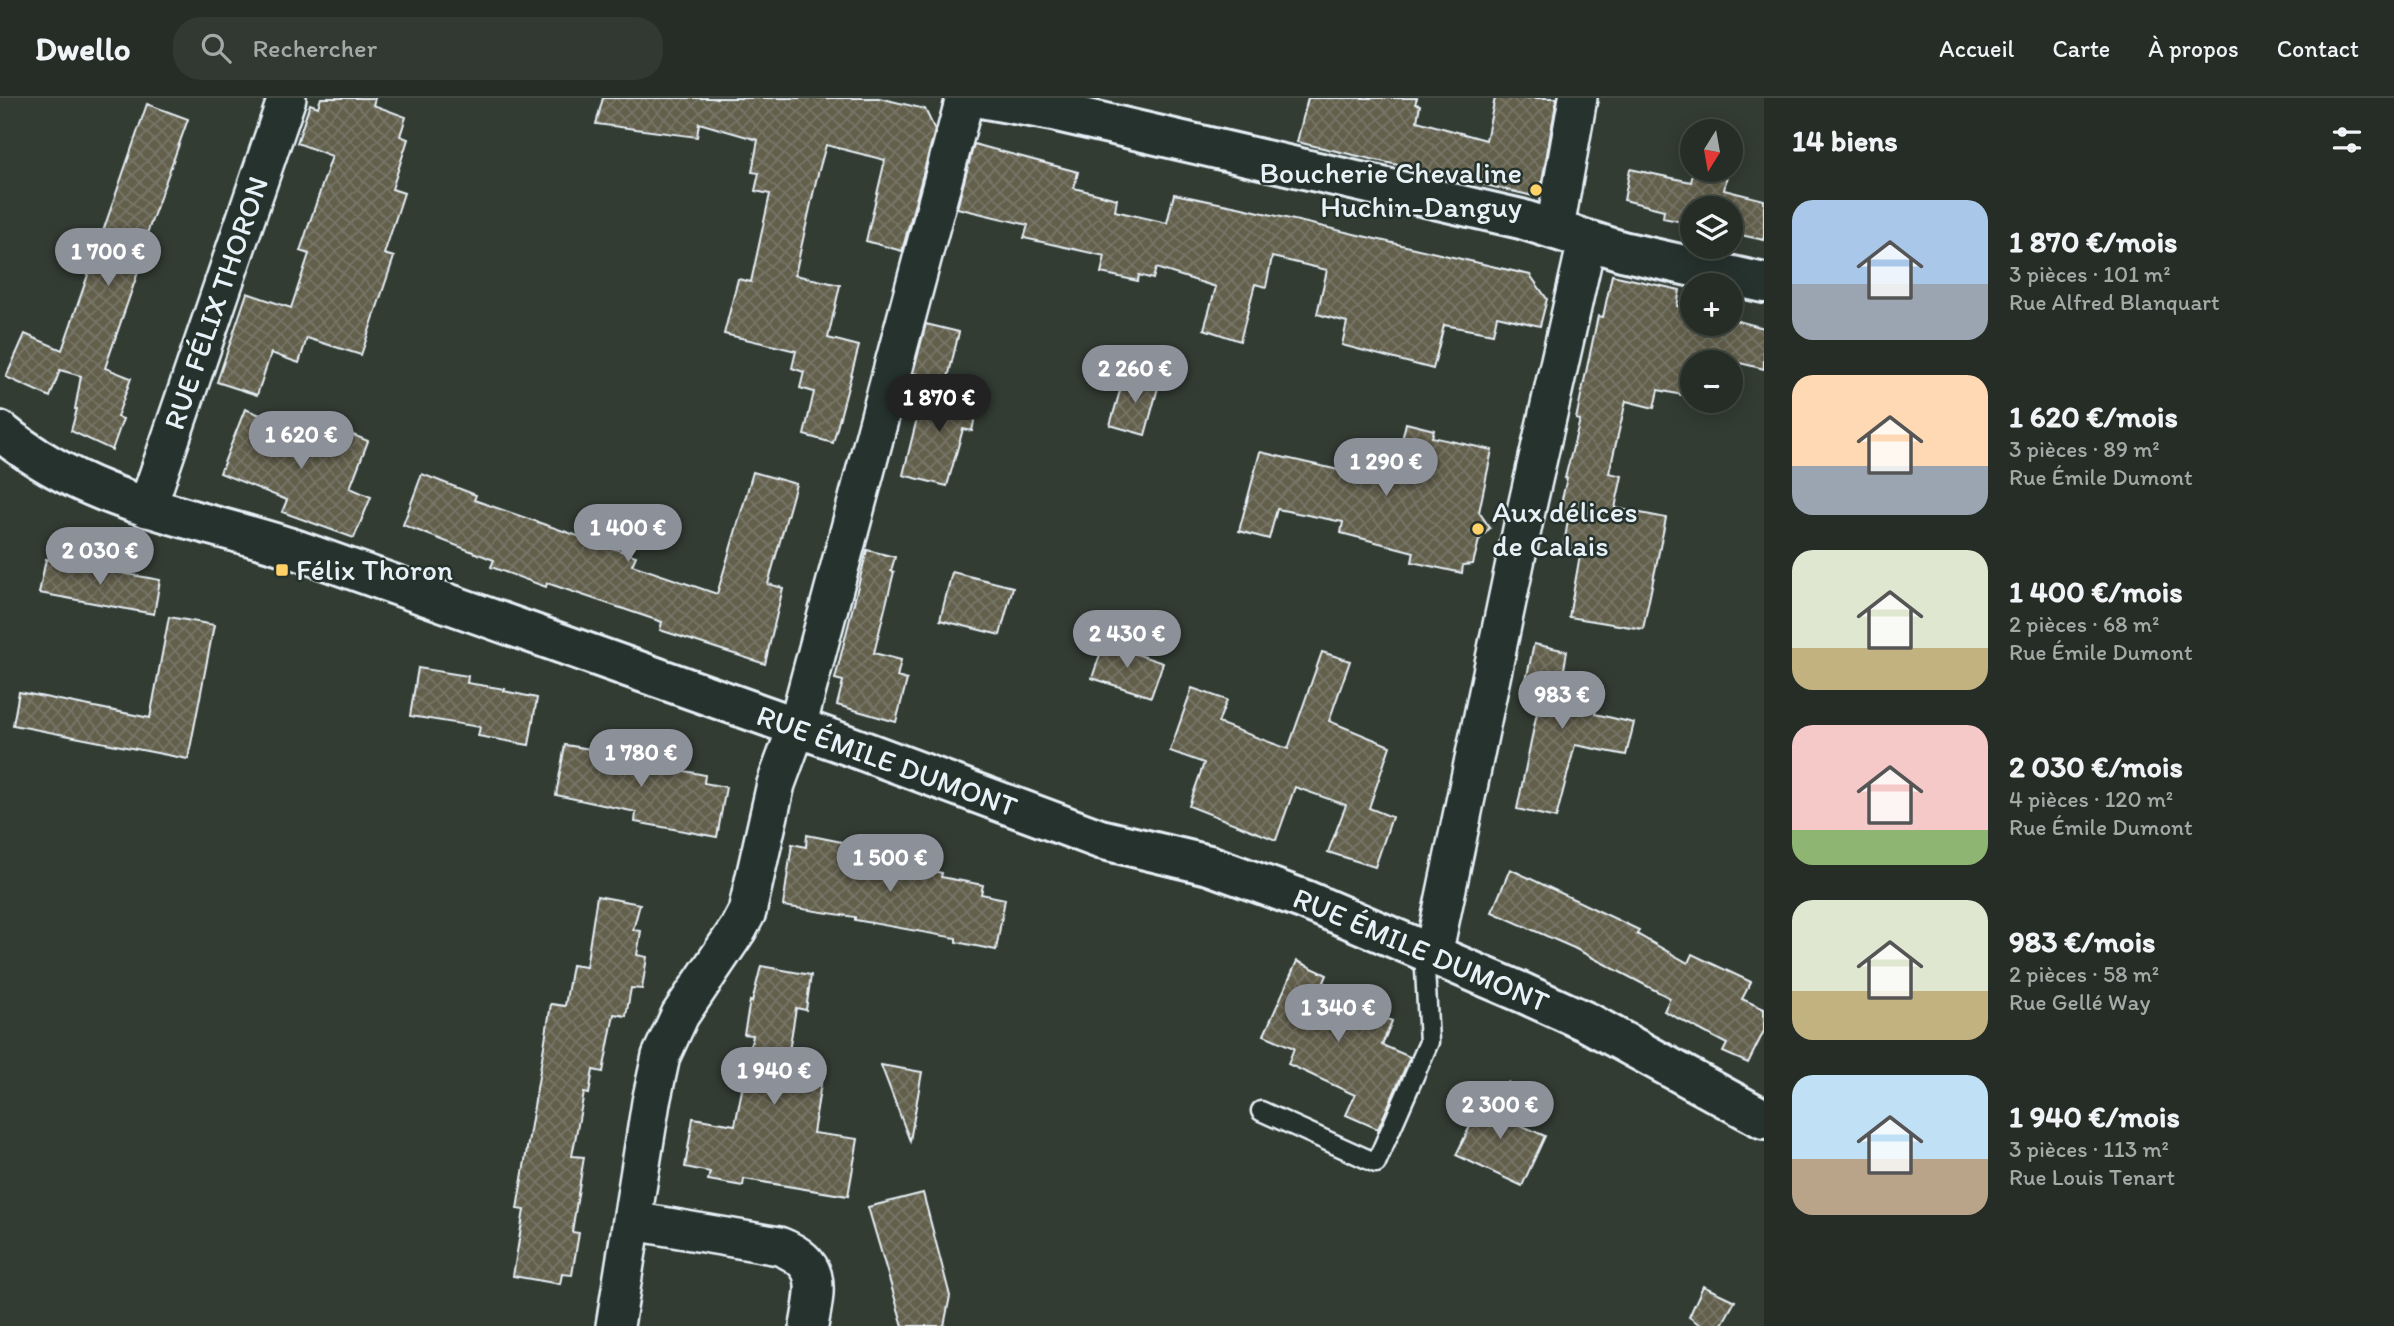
<!DOCTYPE html>
<html lang="fr">
<head>
<meta charset="utf-8">
<style>
	:root { --surface:#262d26; --page:#323932; --text:#f1f3f6; --muted:#a4a8a7; --line:#424943; --accent:#8c9099 }
	body { margin:0; font-family:Itim,sans-serif; background:var(--page); color:var(--text); height:100vh; display:flex; flex-direction:column; font-size:26px; white-space:nowrap }
	* { box-sizing:border-box; margin:0 }
	p { font-size:23px; color:var(--muted) }
	.icon { flex:none; width:38px; height:38px; fill:none; stroke:currentColor; stroke-width:2; stroke-linecap:round; stroke-linejoin:round }
	.map { position:relative; flex:1; overflow:hidden }
	.details { display:flex; flex-direction:column; background:var(--surface); width:630px }
	.details>* { flex:none }
	.needle { width:46px; rotate:191deg }
	.controls { position:absolute; left:1680px; top:21px; display:grid; gap:14px }
	.controls a { display:grid; place-items:center; width:63px; height:63px; border-radius:50%; background:var(--surface); box-shadow:0 4px 18px #0003,0 0 0 2px var(--line); font-size:35px }
	.price { position:absolute; translate:-50% -60px; padding:0 16px; border-radius:24px; background:var(--accent); color:#fff; font-size:23px; line-height:46px; filter:drop-shadow(0 2px 4px #0008) }
	.price::after { content:''; position:absolute; left:50%; top:42px; width:21px; height:16px; margin-left:-10px; background:inherit; clip-path:polygon(0 0,100% 0,50% 100%) }
	.price.on { background:#222; color:#fff }
	ul { padding:0; list-style:none }
	li { display:flex; align-items:center; gap:21px; height:175px; padding:0 28px }
	li span { display:grid; place-items:center; flex:none; width:196px; height:140px; border-radius:21px; color:#555 }
	li>.icon { margin-inline-start:auto }
	span .icon { width:84px; height:84px; fill:#fffc; stroke-width:1 }
	li b { font-size:30px }
	h2 { display:flex; justify-content:space-between; align-items:center; height:84px; padding:0 28px; font-size:30px }
	header { display:flex; align-items:center; gap:42px; box-sizing:border-box; height:98px; padding:0 35px; background:var(--surface); border-bottom:2px solid var(--line) }
	header strong { font-size:33px }
	nav { display:flex; gap:38px; margin-inline-start:auto; font-size:24px }
	.search { width:490px; height:63px; background:var(--page); display:flex; align-items:center; gap:18px; box-sizing:border-box; padding:0 24px; border-radius:28px; color:var(--muted); font-size:26px }
	main { display:flex; flex:1; min-height:0 }
	.map>svg:first-child { display:block }
	.building { fill:url(#building-cross-hatch); stroke:#e8f1f8; stroke-width:2 }
	.lines { fill:none; stroke-linecap:round; stroke-linejoin:round }
	.service-casing { stroke:#e8f1f8; stroke-width:23 }
	.minor-casing { stroke:#e8f1f8; stroke-width:42 }
	.tertiary-casing { stroke:#e8f1f8; stroke-width:44 }
	.service { stroke:#26332d; stroke-width:18 }
	.minor { stroke:#26332d; stroke-width:37 }
	.tertiary { stroke:#26332d; stroke-width:38 }
	.poi-dot { fill:#ffd166; stroke:#26332d; stroke-width:2.5 }
	.labels { text-anchor:middle; stroke-width:5; stroke-linejoin:round; paint-order:stroke }
	.poi-label { font-size:30px; fill:#e8f1f8; stroke:#26332d; text-anchor:start }
	.street-label { font-size:30px; fill:#e8f1f8; stroke:#26332d }
</style>
</head>
<body>
<header>
<strong>Dwello</strong>
<div class="search"><svg class="icon" aria-label="search" viewBox="0 0 24 24"><circle cx="10" cy="10" r="6"/><path d="M15 15l6 6"/></svg>Rechercher</div>
<nav><a>Accueil</a><a>Carte</a><a>À propos</a><a>Contact</a></nav>
</header>
<main>
<div class="map">
<svg width="1764" height="1228" viewBox="0 0 1764 1228">
	<defs>
		<pattern id="building-cross-hatch" width="8" height="8" patternUnits="userSpaceOnUse" patternTransform="scale(1.75)"><rect width="8" height="8" fill="#625f4c"/><path d="M0 0l8 8M0 8l8-8" fill="none" stroke="#787667"/></pattern>
	</defs>
	<rect width="100%" height="100%" fill="#323c33"/>
	<filter id="ink" filterUnits="userSpaceOnUse"><feTurbulence type="fractalNoise" baseFrequency=".0143" numOctaves="2"/><feDisplacementMap in="SourceGraphic" scale="14" xChannelSelector="R" yChannelSelector="G"/><feConvolveMatrix kernelMatrix="1 2 1 2 8 2 1 2 1" color-interpolation-filters="sRGB"/></filter>
	<g filter="url(#ink)">
		<g class="building">
			<path d="M321,0H375L373,7L406,19L400,38L408,41L392,91L404,95L384,156L394,159L361,257L307,240L299,265L271,255L257,297L217,284L247,195L291,210L309,156L300,153L332,58L297,45L310,6L318,9Z"/>
			<path d="M603,0H879L925,11L935,32L902,153L866,143L885,62L826,47L816,83L795,177L840,187L828,240L859,248L833,345L804,337L814,294L800,290L804,274L792,270L796,253L724,236L738,181L751,184L770,96L755,93L759,75L752,74L758,42L699,25L697,39L596,26Z"/>
			<path d="M1308,0H1417L1415,6L1420,7L1417,23L1486,42L1495,0H1557L1540,95L1533,98L1297,44Z"/>
			<path d="M147,6L188,21L143,147L147,148L105,270L131,280L117,319L123,321L112,352L71,333L77,311H75L81,278L60,272L50,299L6,279L25,236L62,252Z"/>
			<path d="M974,46L1078,74L1074,90L1117,101L1115,113L1167,125L1174,96L1238,109L1530,177L1547,201L1540,228L1497,218L1493,236L1444,227L1433,271L1342,247L1347,224L1317,216L1327,172L1272,159L1266,189L1255,186L1240,243L1204,231L1216,189L1156,170L1153,181L1139,177L1138,183L1101,175L1105,158L1024,140L1028,127L957,110Z"/>
			<path d="M1630,71L1691,84L1694,72H1705L1727,77L1724,92L1764,102V142L1731,135V110H1692V126L1663,120L1664,112L1624,102Z"/>
			<path d="M1612,177L1680,192L1677,208L1692,212V226H1731V221L1764,230V271L1736,264H1692V299L1658,292L1654,310L1626,303L1609,375L1622,378L1615,410L1666,420L1643,531L1569,519L1580,457L1563,453L1569,416L1559,414L1567,380H1565L1580,322L1576,321L1598,218L1603,219Z"/>
			<path d="M926,226L959,234L947,284L913,275Z"/>
			<path d="M1125,276L1159,286L1145,337L1110,327Z"/>
			<path d="M925,288L979,300L972,333L963,331L947,388L903,377Z"/>
			<path d="M245,311L329,344L334,329L368,343L350,390L371,399L354,440L282,414L287,402L220,375Z"/>
			<path d="M1406,325L1434,332L1432,339L1492,352L1479,414L1490,430L1479,442L1473,466L1463,467L1462,475L1412,464L1414,454L1341,435L1343,424L1277,411L1269,441L1239,433L1260,354L1378,381L1385,352L1399,355Z"/>
			<path d="M753,374L796,386L768,486L783,490L765,566L660,532L662,524L547,485L546,489L491,469L494,462L403,427L422,376L476,397L474,402L636,458L632,467L717,496Z"/>
			<path d="M867,452L895,459L891,473L894,474L874,555L901,562L897,579L907,582L896,624L837,607L843,583L835,581Z"/>
			<path d="M46,461L160,482L154,516L39,495Z"/>
			<path d="M952,474L1013,489L1000,537L940,522Z"/>
			<path d="M169,519L214,527L188,661L13,627L19,594L150,620Z"/>
			<path d="M1104,545L1163,565L1151,599L1092,580Z"/>
			<path d="M1534,546L1567,553L1563,577L1574,579L1572,592L1599,597L1595,616L1634,625L1626,657L1575,647L1556,720L1517,711L1540,600L1523,596Z"/>
			<path d="M1322,554L1350,563L1329,623L1390,648L1369,710L1392,719L1375,769L1328,754L1346,707L1295,689L1276,742L1189,708L1204,665L1170,653L1192,590L1227,602L1218,625L1288,651Z"/>
			<path d="M418,570L468,578L467,585L505,591L504,593L537,600L529,647L478,638L480,629L410,618Z"/>
			<path d="M592,644L626,650V656L646,660L645,665L705,677L704,685L726,689L717,739L635,724L636,714L556,697L565,647L591,651Z"/>
			<path d="M807,737L852,746L851,754L942,775L941,779L983,787L981,796L1005,801L996,852L956,844V840L855,822V819L783,808L792,746L806,749Z"/>
			<path d="M1510,771L1639,832L1637,836L1688,865L1692,856L1751,884L1742,901L1764,911V933L1748,965L1723,954L1727,946L1664,913L1670,900L1574,850L1492,814Z"/>
			<path d="M597,798L640,806L633,832L641,833L637,857L647,859L642,891L631,890L626,918L614,916L603,974L593,972L589,996L584,995L572,1058L584,1059L572,1134L579,1135L572,1177L562,1176L560,1186L513,1178L524,1112L517,1111L551,906L565,908L572,867L586,869Z"/>
			<path d="M1297,863L1327,877L1321,891L1392,923L1382,947L1410,959L1378,1031L1346,1017L1355,997L1288,966L1294,950L1264,937Z"/>
			<path d="M761,868L811,877L806,912L796,910L786,972L822,979L813,1035L858,1041L848,1098L744,1081L743,1088L708,1082L710,1074L685,1069L693,1020L735,1027L753,937L744,936L750,903L752,904Z"/>
			<path d="M881,967L922,974L910,1043Z"/>
			<path d="M1508,985L1505,1020L1545,1038L1522,1088L1456,1057L1481,1006Z"/>
			<path d="M923,1095L950,1198L944,1228H903L868,1109Z"/>
			<path d="M1703,1188L1735,1203L1721,1228H1702L1689,1219Z"/>
		</g>
		<g class="lines">
			<defs>
				<path id="service" d="M1261,1013L1376,1065L1429,944L1424,853"/>
				<g id="minor">
					<path d="M1555,130L1578,0"/>
					<path d="M147,410L287,0"/>
					<path d="M1433,857L1524,422L1587,143"/>
					<path d="M633,1123L779,1148C823,1165 816,1189 809,1228"/>
					<path d="M615,1228L651,1004L661,958L680,917L738,831L747,814L776,686L797,629L965,0"/>
				</g>
				<g id="tertiary">
					<path d="M981,0L1053,13L1521,121L1622,153L1764,185"/>
					<path d="M0,333C91,407 189,417 297,452L842,645L1100,741L1209,767L1305,802L1523,895L1589,925L1764,1021"/>
				</g>
			</defs>
			<use href="#service" class="service-casing"/>
			<use href="#minor" class="minor-casing"/>
			<use href="#tertiary" class="tertiary-casing"/>
			<use href="#service" class="service"/>
			<use href="#minor" class="minor"/>
			<use href="#tertiary" class="tertiary"/>
		</g>
	</g>
	<g class="poi-dot">
		<circle cx="1536" cy="92" r="7"/>
		<circle cx="1478" cy="431" r="7"/>
		<rect x="275" y="465" width="14" height="14" rx="3.5"/>
	</g>
	<g class="labels">
		<g class="poi-label">
			<text x="1522" y="85" text-anchor="end">Boucherie Chevaline<tspan x="1522" dy="34">Huchin-Danguy</tspan></text>
			<text x="1492" y="424">Aux délices<tspan x="1492" dy="34">de Calais</tspan></text>
			<text x="296" y="482">Félix Thoron</text>
		</g>
		<g class="street-label">
			<text transform="translate(216 205) rotate(-71)" y="10">RUE FÉLIX THORON</text>
			<text transform="translate(887 663) rotate(20)" y="10">RUE ÉMILE DUMONT</text>
			<text transform="translate(1421 852) rotate(23)" y="10">RUE ÉMILE DUMONT</text>
		</g>
	</g>
</svg>
<div class="controls">
<a><svg class="needle" viewBox="-14 -14 28 28"><path d="M0-13l5 13h-10z" fill="#e53935"/><path d="M0 13l5-13h-10z" fill="#a4a8a7"/></svg></a>
<a><svg class="icon" aria-label="layers" viewBox="0 0 24 24"><path d="M12 4l9 5-9 5-9-5zM3 14l9 5 9-5"/></svg></a>
<a>+</a>
<a>−</a>
</div>
<b class="price" style="left:108px;top:190px">1 700 €</b>
<b class="price" style="left:1135px;top:307px">2 260 €</b>
<b class="price on" style="left:939px;top:336px">1 870 €</b>
<b class="price" style="left:301px;top:373px">1 620 €</b>
<b class="price" style="left:1386px;top:400px">1 290 €</b>
<b class="price" style="left:628px;top:466px">1 400 €</b>
<b class="price" style="left:100px;top:489px">2 030 €</b>
<b class="price" style="left:1127px;top:572px">2 430 €</b>
<b class="price" style="left:1562px;top:633px">983 €</b>
<b class="price" style="left:641px;top:691px">1 780 €</b>
<b class="price" style="left:890px;top:796px">1 500 €</b>
<b class="price" style="left:1338px;top:946px">1 340 €</b>
<b class="price" style="left:774px;top:1009px">1 940 €</b>
<b class="price" style="left:1500px;top:1043px">2 300 €</b>
</div>
<section class="details">
<h2>14 biens<svg class="icon" aria-label="filters" viewBox="0 0 24 24"><path d="M4 7h16M4 17h16"/><circle cx="9" cy="7" r="2"/><circle cx="15" cy="17" r="2"/></svg></h2>
<ul>
<li><span style="background:linear-gradient(#a9c7e8 60%,#9aa5b1 0)"><svg class="icon" aria-label="home" viewBox="0 0 24 24"><path d="M3 11l9-7 9 7M6 9v11h12V9"/></svg></span><div><b>1 870 €/mois</b><p>3 pièces · 101 m²</p><p>Rue Alfred Blanquart</p></div></li>
<li><span style="background:linear-gradient(#ffd9b3 65%,#9aa5b1 0)"><svg class="icon" aria-label="home" viewBox="0 0 24 24"><path d="M3 11l9-7 9 7M6 9v11h12V9"/></svg></span><div><b>1 620 €/mois</b><p>3 pièces · 89 m²</p><p>Rue Émile Dumont</p></div></li>
<li><span style="background:linear-gradient(#dfe7d0 70%,#c2b280 0)"><svg class="icon" aria-label="home" viewBox="0 0 24 24"><path d="M3 11l9-7 9 7M6 9v11h12V9"/></svg></span><div><b>1 400 €/mois</b><p>2 pièces · 68 m²</p><p>Rue Émile Dumont</p></div></li>
<li><span style="background:linear-gradient(#f6c9c9 75%,#8fb573 0)"><svg class="icon" aria-label="home" viewBox="0 0 24 24"><path d="M3 11l9-7 9 7M6 9v11h12V9"/></svg></span><div><b>2 030 €/mois</b><p>4 pièces · 120 m²</p><p>Rue Émile Dumont</p></div></li>
<li><span style="background:linear-gradient(#dfe7d0 65%,#c2b280 0)"><svg class="icon" aria-label="home" viewBox="0 0 24 24"><path d="M3 11l9-7 9 7M6 9v11h12V9"/></svg></span><div><b>983 €/mois</b><p>2 pièces · 58 m²</p><p>Rue Gellé Way</p></div></li>
<li><span style="background:linear-gradient(#bfe0f5 60%,#b9a48a 0)"><svg class="icon" aria-label="home" viewBox="0 0 24 24"><path d="M3 11l9-7 9 7M6 9v11h12V9"/></svg></span><div><b>1 940 €/mois</b><p>3 pièces · 113 m²</p><p>Rue Louis Tenart</p></div></li>
</ul>
</section>
</main>
</body>
</html>
